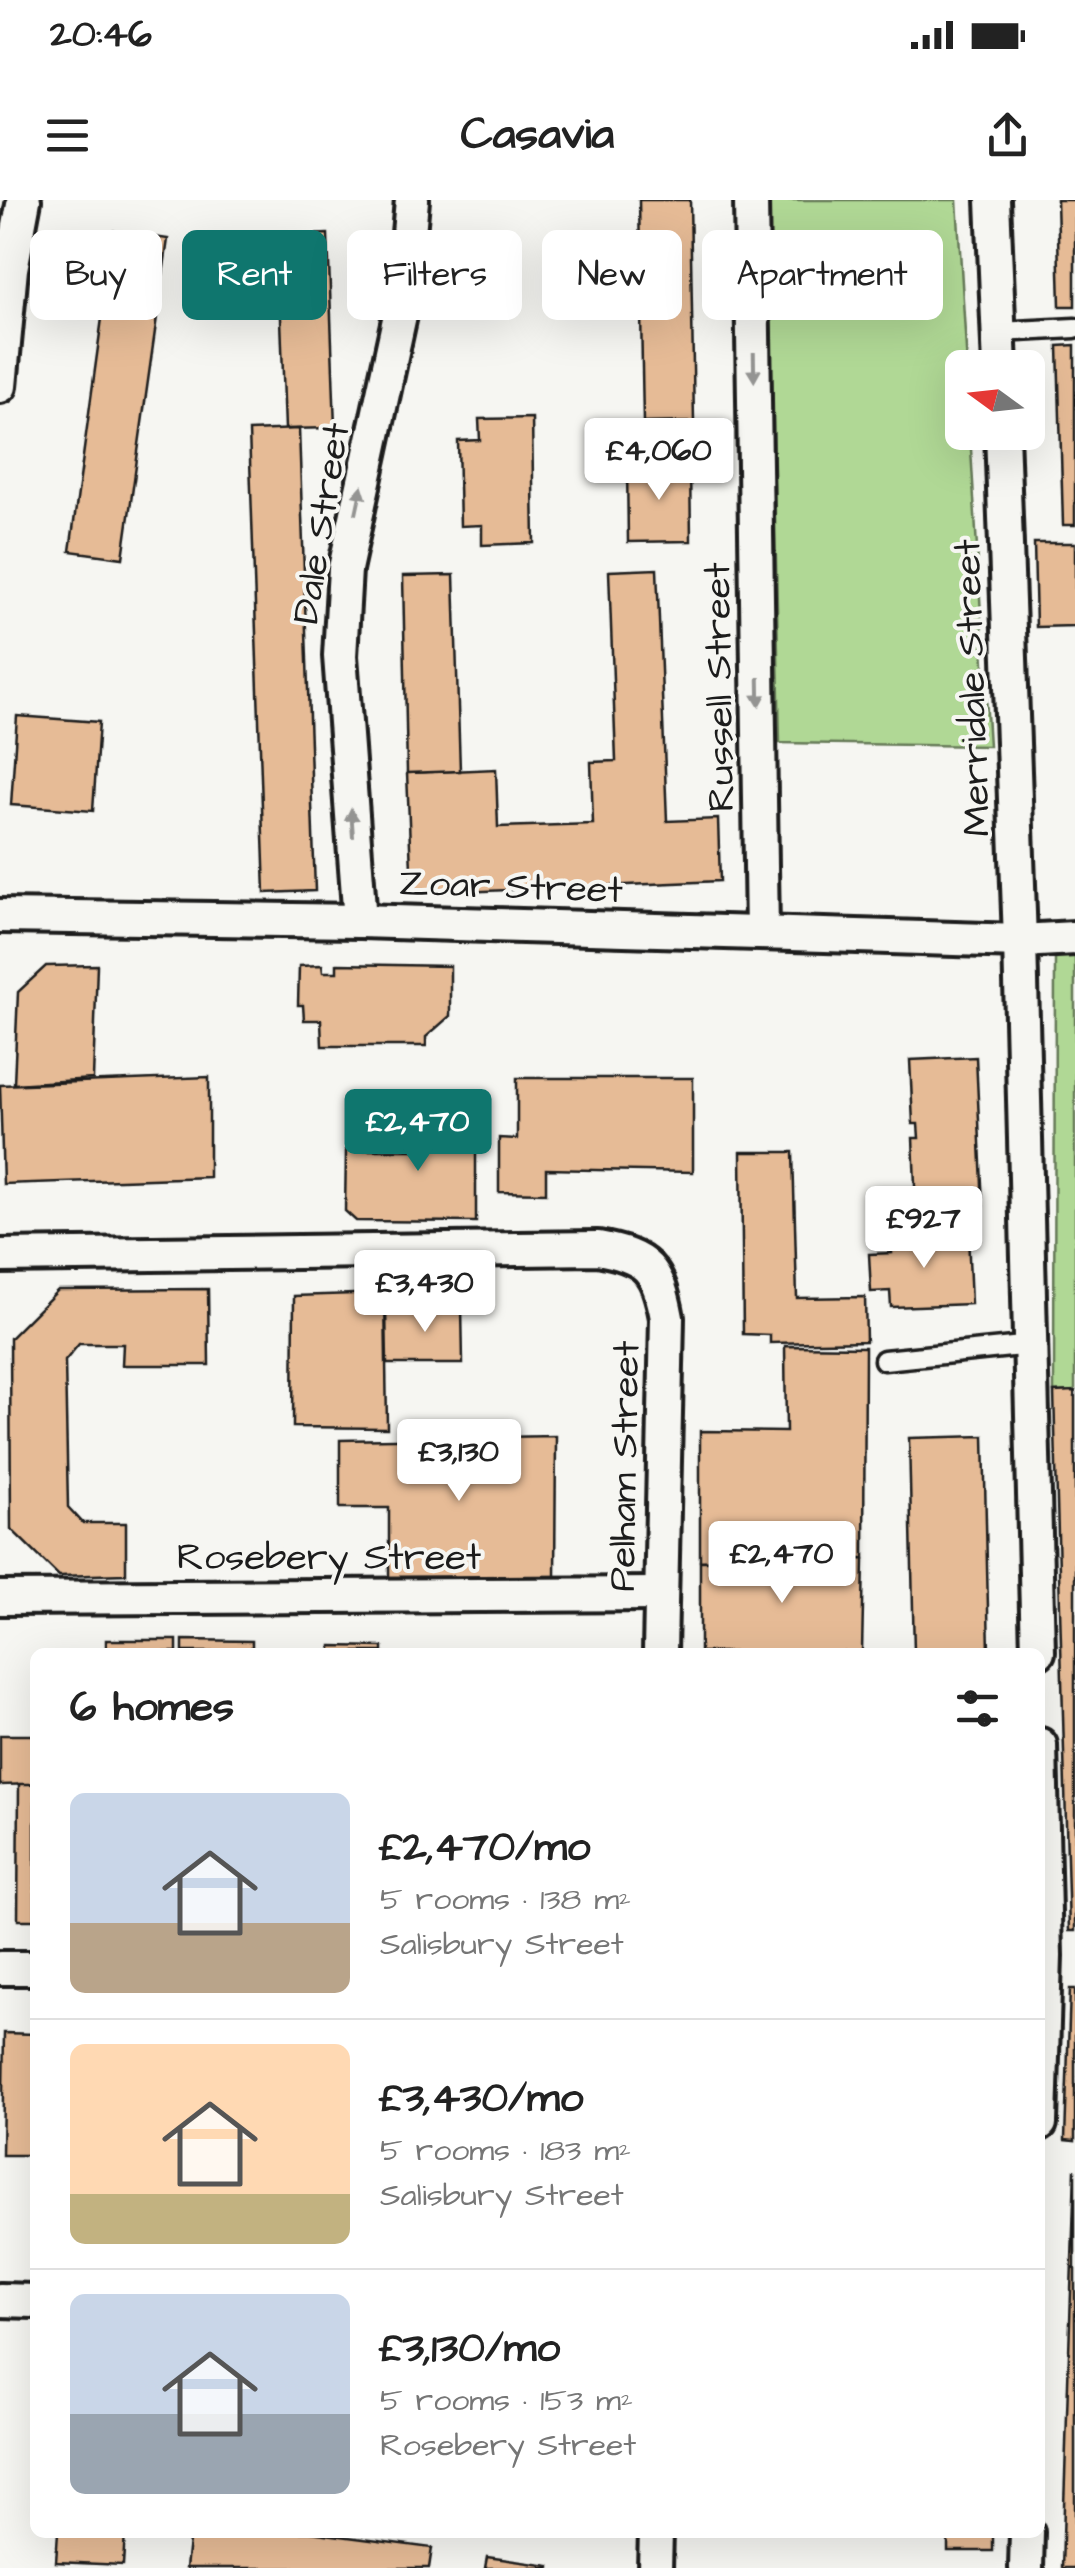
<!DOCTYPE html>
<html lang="en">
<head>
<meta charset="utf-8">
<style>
	:root { --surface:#fff; --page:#f2f2f2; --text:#222; --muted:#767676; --line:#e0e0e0; --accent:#0f766e }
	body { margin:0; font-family:"Architects Daughter",sans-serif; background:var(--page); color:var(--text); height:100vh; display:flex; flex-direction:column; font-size:38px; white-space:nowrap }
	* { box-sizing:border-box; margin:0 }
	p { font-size:32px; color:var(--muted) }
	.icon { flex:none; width:55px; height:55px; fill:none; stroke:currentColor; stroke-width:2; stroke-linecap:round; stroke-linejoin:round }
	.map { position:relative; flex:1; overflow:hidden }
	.panel { position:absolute; left:30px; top:1448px; width:1015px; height:890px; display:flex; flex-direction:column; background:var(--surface); border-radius:15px; box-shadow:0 10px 40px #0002 }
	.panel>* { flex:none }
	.top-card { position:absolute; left:30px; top:30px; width:1015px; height:90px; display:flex; gap:20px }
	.needle { width:65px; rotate:285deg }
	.tools { position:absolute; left:945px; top:150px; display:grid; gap:20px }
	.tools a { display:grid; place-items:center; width:100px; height:100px; border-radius:15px; background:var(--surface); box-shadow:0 10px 40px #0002; font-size:50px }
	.price { position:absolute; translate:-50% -85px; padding:0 22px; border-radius:10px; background:#fff; color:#222; font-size:32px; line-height:65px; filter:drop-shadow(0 2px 5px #0008) }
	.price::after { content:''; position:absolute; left:50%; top:60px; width:30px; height:22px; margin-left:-15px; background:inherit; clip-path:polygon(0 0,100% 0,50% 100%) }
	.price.on { background:var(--accent); color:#fff }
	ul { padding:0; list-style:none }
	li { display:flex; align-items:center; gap:30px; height:250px; padding:0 40px }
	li+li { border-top:2px solid var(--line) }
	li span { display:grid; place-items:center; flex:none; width:280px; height:200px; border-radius:15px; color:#555 }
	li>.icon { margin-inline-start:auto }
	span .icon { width:120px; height:120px; fill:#fffc; stroke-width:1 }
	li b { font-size:42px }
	h2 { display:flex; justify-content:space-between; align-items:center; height:120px; padding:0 40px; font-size:42px }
	.chip { padding:0 35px; border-radius:15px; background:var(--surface); box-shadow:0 10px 40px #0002; font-size:35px; line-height:90px }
	.chip.on { background:var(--accent); color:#fff }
	.status { display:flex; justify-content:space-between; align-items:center; height:70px; padding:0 50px; background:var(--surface); direction:ltr }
	.status svg { height:28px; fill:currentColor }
	header { display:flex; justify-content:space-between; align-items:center; height:130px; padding:0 40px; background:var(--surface); font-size:45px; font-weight:700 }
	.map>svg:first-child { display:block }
	.green { fill:#b0d895; stroke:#667a58; stroke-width:2.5 }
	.building { fill:#e6bb96; stroke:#1c1c1c; stroke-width:2.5 }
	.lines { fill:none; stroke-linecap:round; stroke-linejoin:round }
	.lane-casing { stroke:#1c1c1c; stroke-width:25 }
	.street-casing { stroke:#1c1c1c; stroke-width:40 }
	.lane { stroke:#f6f6f2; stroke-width:18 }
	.street { stroke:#f6f6f2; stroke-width:32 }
	.oneway { fill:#949492 }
	.labels { text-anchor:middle; stroke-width:8; stroke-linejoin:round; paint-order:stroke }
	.street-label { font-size:38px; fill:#1c1c1c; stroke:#f6f6f2 }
</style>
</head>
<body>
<div class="status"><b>20:46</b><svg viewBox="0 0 49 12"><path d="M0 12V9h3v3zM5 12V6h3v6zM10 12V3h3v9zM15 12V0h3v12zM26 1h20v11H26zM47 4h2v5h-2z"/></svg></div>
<header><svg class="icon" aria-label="menu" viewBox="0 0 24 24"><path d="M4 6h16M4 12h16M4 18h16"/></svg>Casavia<svg class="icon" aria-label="share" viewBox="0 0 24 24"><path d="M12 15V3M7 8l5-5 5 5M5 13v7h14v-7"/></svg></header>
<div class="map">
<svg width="1075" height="2368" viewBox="0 0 1075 2368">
	<rect width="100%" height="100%" fill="#f6f6f2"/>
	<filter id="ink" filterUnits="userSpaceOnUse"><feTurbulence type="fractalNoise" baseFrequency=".01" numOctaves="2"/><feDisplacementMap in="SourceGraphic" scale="20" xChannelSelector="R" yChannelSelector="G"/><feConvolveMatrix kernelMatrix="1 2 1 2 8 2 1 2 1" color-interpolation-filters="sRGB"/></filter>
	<g filter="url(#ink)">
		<g class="green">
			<path d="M768,0H957L967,167L962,168V232L970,233L989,546L780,543Z"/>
			<path d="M1055,756H1075V1191L1054,1192Z"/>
		</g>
		<g class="building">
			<path d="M639,0H690L694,222L643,223Z"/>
			<path d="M1057,0H1075V106H1060Z"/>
			<path d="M114,31L168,39L123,358L70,351Z"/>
			<path d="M328,34L335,228L285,229L278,36Z"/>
			<path d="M1075,145V325H1063L1058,146Z"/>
			<path d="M532,218L534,343L482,345V325L460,326L458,241L480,240L479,219Z"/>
			<path d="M299,229L315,691L265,693L249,231Z"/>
			<path d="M690,264L691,341L628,342L627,265Z"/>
			<path d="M1034,343H1075V426L1036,427Z"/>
			<path d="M657,369L667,621L718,619L720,681L412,694L407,573L496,569L498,627L593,624L591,562L616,561L609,371Z"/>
			<path d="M454,375L460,571L407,573L403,376Z"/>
			<path d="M17,516L99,522L93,611L11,605Z"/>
			<path d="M337,764L450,766V816L426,837V846H322L321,820H304L303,805H298L299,766L322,765L323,772H337Z"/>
			<path d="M97,765L93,879L14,884L18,792L46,766Z"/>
			<path d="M976,857L983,1006L916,1009L913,938H919L918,924H913L910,860Z"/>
			<path d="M209,877V977L3,984L0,885Z"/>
			<path d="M517,878H693V972L546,969V993L499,992V938L517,939Z"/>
			<path d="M414,911H476V1022L356,1021L345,1011L346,950H415Z"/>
			<path d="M741,952H793L797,1098L865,1097L866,1141L770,1143V1135L743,1134Z"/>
			<path d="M968,1034L971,1104L891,1107L890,1091L871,1092L869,1054L892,1053L891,1037Z"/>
			<path d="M208,1089L209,1165H122L123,1144H79L65,1161L68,1307L83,1323H126V1374L59,1376L11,1329L10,1138L58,1090Z"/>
			<path d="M385,1093L387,1228L293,1227L294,1096Z"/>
			<path d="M462,1106L463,1164H387L386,1107Z"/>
			<path d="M785,1146L865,1147L864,1359L700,1361V1231L786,1232Z"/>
			<path d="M1075,1191V1731H1069L1054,1192Z"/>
			<path d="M556,1236L555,1379L389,1380V1308H340V1240Z"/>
			<path d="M984,1236L989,1452H914L909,1238Z"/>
			<path d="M864,1359L862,1452H700V1361Z"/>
			<rect x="106" y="1440" width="71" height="12"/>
			<path d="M183,1440L252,1441V1452H183Z"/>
			<path d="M331,1446L383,1447V1452H331Z"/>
			<path d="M0,1535H35V1584L0,1585Z"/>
			<path d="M19,1584H35V1720H18Z"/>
			<path d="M1070,1789H1075V1941L1065,1940Z"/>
			<path d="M4,1833L35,1834V1955H2Z"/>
			<path d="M1075,1969V2368H1062Z"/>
			<path d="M58,2332H125L123,2365L56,2362Z"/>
			<path d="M190,2332H310L432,2348L429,2368H186Z"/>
			<rect x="948" y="2332" width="45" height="19"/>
			<path d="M487,2357L550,2366V2368H485Z"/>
		</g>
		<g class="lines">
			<defs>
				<g id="lane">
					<path d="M998,132L1075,128"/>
					<path d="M884,1160L1031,1145"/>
				</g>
				<g id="street">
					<path d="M751,0L762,732"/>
					<path d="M993,0L1000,168"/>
					<path d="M0,186L11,69L24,0"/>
					<path d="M1002,232L1020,741L1038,1452"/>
					<path d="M0,716L360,721L1020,741L1075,738"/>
					<path d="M360,721L340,456L345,369L403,101L412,0"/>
					<path d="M0,1056L598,1048C648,1057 658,1069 667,1118L660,1452"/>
					<path d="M0,1398L659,1394"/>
					<path d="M1040,1545L1045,1756L1040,1923"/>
					<path d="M0,1768H35"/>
					<path d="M0,2100L35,2101"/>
					<path d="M655,2368L656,2332"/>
					<path d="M1026,2368L1027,2332"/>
				</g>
			</defs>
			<use href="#lane" class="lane-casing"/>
			<use href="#street" class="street-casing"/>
			<use href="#lane" class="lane"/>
			<use href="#street" class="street"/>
		</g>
		<defs><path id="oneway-solid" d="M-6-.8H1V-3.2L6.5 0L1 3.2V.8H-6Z" transform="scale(2.5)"/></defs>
		<g class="oneway">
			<use href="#oneway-solid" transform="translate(754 167) rotate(89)"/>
			<use href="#oneway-solid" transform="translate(359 300) rotate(-78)"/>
			<use href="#oneway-solid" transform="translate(759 492) rotate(89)"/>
			<use href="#oneway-solid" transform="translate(352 623) rotate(-94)"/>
		</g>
	</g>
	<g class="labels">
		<g class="street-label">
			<text transform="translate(320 323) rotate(-81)" y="13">Dale Street</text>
			<text transform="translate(718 487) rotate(-91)" y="13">Russell Street</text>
			<text transform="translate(971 488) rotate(-92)" y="13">Merridale Street</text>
			<text transform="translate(511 685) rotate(2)" y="13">Zoar Street</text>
			<text transform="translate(623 1266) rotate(-89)" y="13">Pelham Street</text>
			<text x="329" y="1369">Rosebery Street</text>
		</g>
	</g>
</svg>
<div class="tools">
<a><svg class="needle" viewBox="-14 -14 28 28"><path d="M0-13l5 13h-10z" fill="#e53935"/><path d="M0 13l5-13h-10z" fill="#767676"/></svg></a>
</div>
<b class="price" style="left:659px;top:303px">£4,060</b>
<b class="price on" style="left:418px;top:974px">£2,470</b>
<b class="price" style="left:924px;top:1071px">£927</b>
<b class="price" style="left:425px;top:1135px">£3,430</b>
<b class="price" style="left:459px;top:1304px">£3,130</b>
<b class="price" style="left:782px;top:1406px">£2,470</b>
<div class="top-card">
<a class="chip">Buy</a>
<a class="chip on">Rent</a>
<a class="chip">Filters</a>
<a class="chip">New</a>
<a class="chip">Apartment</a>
</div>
<section class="panel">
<h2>6 homes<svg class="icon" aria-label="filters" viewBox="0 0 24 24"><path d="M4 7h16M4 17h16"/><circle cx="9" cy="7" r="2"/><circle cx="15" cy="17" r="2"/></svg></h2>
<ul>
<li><span style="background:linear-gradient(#c9d6e8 65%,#b9a48a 0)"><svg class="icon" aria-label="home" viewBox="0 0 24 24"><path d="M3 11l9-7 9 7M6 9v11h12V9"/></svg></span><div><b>£2,470/mo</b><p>5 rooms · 138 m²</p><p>Salisbury Street</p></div></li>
<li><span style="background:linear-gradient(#ffd9b3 75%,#c2b280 0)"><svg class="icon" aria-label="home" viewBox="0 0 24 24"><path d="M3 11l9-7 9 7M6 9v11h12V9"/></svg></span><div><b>£3,430/mo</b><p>5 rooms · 183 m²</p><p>Salisbury Street</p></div></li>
<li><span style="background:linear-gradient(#c9d6e8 60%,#9aa5b1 0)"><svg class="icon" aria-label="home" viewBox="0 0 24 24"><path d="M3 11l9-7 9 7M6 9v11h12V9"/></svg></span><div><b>£3,130/mo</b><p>5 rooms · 153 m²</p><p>Rosebery Street</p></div></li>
</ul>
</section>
</div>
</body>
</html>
